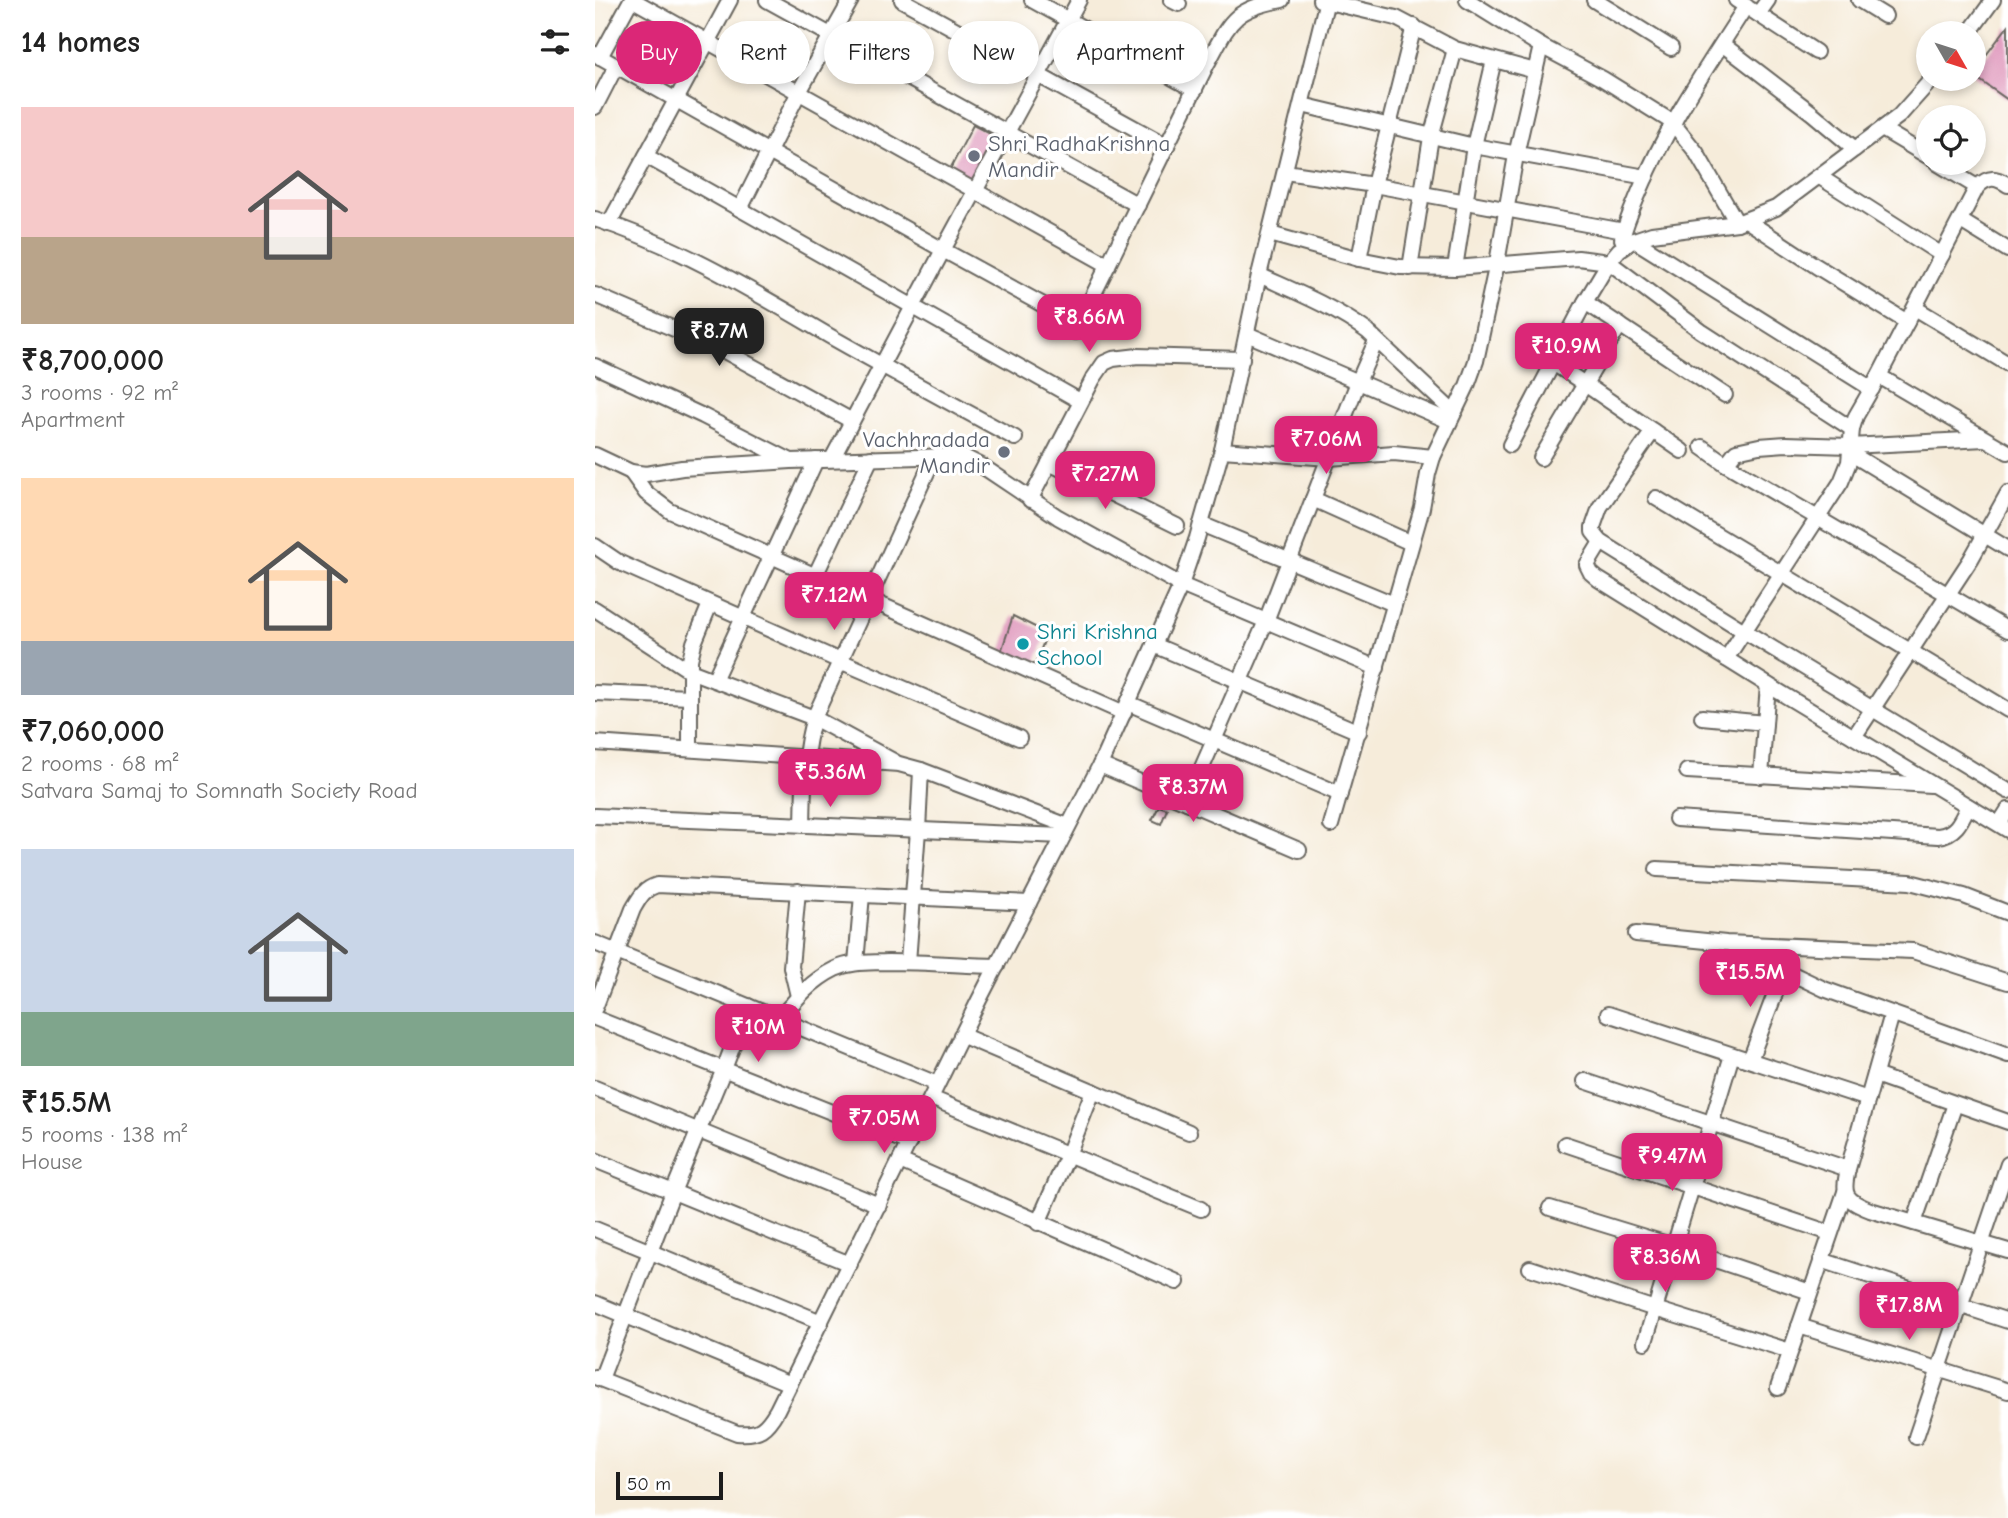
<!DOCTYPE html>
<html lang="en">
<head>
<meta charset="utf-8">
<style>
	:root { --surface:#fff; --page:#f6f6f6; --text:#222; --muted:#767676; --accent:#db2777 }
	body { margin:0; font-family:"Comic Neue",sans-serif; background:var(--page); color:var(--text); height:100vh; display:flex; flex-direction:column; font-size:26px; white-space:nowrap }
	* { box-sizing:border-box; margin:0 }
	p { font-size:23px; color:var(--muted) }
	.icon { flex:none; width:38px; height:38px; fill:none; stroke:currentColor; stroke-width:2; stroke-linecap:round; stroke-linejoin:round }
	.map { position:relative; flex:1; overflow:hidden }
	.panel { display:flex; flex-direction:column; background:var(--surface); width:595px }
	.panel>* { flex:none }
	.hud { position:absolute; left:21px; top:21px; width:665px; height:63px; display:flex; gap:14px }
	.needle { width:46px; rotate:129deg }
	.buttons { position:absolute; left:1321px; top:21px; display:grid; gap:14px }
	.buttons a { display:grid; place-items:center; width:70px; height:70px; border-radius:50%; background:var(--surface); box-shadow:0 4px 10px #0003; font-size:35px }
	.scale { position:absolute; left:21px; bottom:18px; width:107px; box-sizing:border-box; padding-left:7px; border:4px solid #1c1c1c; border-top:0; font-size:19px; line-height:24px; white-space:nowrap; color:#1c1c1c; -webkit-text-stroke:5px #fff; paint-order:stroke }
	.price { position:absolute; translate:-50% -60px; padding:0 16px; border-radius:14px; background:var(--accent); color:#fff; font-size:23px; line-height:46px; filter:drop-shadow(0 2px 4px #0008) }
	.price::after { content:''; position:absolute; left:50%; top:42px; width:21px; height:16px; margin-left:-10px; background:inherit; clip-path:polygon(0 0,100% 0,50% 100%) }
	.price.current { background:#222; color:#fff }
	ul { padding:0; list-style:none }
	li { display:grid; align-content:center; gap:14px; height:371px; padding:0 21px }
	li span { display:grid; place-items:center; height:217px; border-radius:0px; color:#555 }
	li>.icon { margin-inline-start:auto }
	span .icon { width:126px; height:126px; fill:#fffc; stroke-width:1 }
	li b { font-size:30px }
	h2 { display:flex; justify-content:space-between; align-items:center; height:84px; padding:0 21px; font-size:30px }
	.tag { padding:0 24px; border-radius:32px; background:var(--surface); box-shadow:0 4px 10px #0003; font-size:24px; line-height:63px }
	.tag.current { background:var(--accent); color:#fff }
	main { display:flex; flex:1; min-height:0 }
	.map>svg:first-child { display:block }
	.building { fill:#e09abd }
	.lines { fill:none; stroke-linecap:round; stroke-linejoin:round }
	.minor-casing { stroke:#68655e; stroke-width:18 }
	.minor { stroke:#fff; stroke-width:14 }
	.worship-dot { fill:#6b7280; stroke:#fff; stroke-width:2.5 }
	.culture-dot { fill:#0f9aa8; stroke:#fff; stroke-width:2.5 }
	.labels { text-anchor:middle; stroke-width:6; stroke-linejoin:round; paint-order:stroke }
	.worship-label { font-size:23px; fill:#5b616d; stroke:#fff; text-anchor:start }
	.culture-label { font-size:23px; fill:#0d838f; stroke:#fff; text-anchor:start }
</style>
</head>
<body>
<main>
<section class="panel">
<h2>14 homes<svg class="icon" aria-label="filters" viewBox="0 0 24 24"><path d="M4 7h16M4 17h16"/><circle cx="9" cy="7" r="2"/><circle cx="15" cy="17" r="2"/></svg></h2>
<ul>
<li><span style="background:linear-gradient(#f6c9c9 60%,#b9a48a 0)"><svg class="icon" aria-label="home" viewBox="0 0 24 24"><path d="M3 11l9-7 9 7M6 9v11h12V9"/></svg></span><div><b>₹8,700,000</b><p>3 rooms · 92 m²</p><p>Apartment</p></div></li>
<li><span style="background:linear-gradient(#ffd9b3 75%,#9aa5b1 0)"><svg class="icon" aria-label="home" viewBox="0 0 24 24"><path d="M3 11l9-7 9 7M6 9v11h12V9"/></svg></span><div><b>₹7,060,000</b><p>2 rooms · 68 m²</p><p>Satvara Samaj to Somnath Society Road</p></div></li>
<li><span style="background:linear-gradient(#c9d6e8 75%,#7fa58c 0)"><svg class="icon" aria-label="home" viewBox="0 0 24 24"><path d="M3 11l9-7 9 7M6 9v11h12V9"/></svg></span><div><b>₹15.5M</b><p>5 rooms · 138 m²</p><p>House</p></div></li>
</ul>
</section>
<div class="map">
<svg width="1413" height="1518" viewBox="0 0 1413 1518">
	<rect width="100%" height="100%" fill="#fff"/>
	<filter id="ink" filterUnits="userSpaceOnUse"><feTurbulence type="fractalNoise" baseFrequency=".0143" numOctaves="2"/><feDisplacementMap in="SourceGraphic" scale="14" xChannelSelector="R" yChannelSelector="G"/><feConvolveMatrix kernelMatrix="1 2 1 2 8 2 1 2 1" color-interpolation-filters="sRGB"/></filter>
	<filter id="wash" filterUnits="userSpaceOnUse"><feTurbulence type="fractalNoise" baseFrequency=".00686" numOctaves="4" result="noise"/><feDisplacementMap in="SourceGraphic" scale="28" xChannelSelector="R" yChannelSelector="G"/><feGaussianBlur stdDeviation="1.57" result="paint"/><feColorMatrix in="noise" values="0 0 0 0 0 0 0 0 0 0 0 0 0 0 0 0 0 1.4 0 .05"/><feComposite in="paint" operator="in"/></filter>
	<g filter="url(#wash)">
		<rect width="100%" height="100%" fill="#f6ecda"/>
		<g id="blocks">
			<g class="building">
				<path d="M1413,26V100L1379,76V71Z"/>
				<path d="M378,125L405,139L379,187L353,173Z"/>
				<path d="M418,616L452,633L437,673L405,655Z"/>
				<path d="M564,806L572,809L566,824L557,820Z"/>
			</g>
		</g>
	</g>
	<g filter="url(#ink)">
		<use href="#blocks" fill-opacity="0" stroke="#68655e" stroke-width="2"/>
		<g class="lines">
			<defs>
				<g id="minor">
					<path d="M38,0L513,265"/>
					<path d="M172,0L543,205"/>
					<path d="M307,0L572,146"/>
					<path d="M437,0L600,90"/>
					<path d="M576,0L584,4"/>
					<path d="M725,0L801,18L860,49L940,71"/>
					<path d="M872,0L946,46L1008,79L1077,122L1101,152L1142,223"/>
					<path d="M999,0L1076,48"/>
					<path d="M1141,0L1221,52"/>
					<path d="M1264,0L1290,16"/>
					<path d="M1163,14L1173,0"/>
					<path d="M1374,33L1398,0"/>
					<path d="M1127,44L1217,113L1260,149"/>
					<path d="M0,54L348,250L472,318"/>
					<path d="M5,57L36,0"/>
					<path d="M707,105L879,146L1051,177"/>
					<path d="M0,107L21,66"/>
					<path d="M1287,129L1334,157"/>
					<path d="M51,156L485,401"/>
					<path d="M1342,163L1382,187"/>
					<path d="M690,172L779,185L1029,231"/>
					<path d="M1225,177L1347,255"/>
					<path d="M145,209L204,92L256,0"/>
					<path d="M0,219C85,246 161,293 238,338C298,372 359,405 420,438"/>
					<path d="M1151,220L1221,266L1312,322"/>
					<path d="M1366,221L1413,250"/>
					<path d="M14,224L135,0"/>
					<path d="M675,234L764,259L805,267L860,268L983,258L1014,262L1106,331L1257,429"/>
					<path d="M1027,239C1031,221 1039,205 1046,188C1073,123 1113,66 1151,6"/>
					<path d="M1039,240L1277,389"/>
					<path d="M764,259L779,185L819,26"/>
					<path d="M815,268L836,137L860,49"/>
					<path d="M860,268L879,146L899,60"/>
					<path d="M664,275C701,292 739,307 772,331L858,412"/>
					<path d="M0,295L126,349L257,421"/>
					<path d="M990,302L1130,395"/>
					<path d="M1320,308L1413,364"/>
					<path d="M480,332L612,64C635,22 637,9 687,0"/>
					<path d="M652,334L854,421"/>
					<path d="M958,363L990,384L1087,451"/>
					<path d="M0,366L108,416L194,460"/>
					<path d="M1284,376L1413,452"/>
					<path d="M1058,431L1005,507L998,527V532L1006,542L1149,631L1413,791"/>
					<path d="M915,445L990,302L1014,262L1024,250L1039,240L1057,234L1142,223L1181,208L1304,116L1337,79"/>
					<path d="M1107,447L1131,464L1413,630"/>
					<path d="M627,450L734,458L799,453L838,457"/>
					<path d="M1255,453L1413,549"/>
					<path d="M0,455L36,472L51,474L87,468L196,461L356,456L371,458L387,466L463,517L586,585L782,668"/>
					<path d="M946,458L1025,325"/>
					<path d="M237,459L348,250L484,0"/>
					<path d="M454,463L582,526"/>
					<path d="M1131,464L1141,451L1164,446L1191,444L1255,446L1390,439"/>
					<path d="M36,472L51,493L75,511L529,713"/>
					<path d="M1061,498L1413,710"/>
					<path d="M718,499L816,543"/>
					<path d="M435,500L498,379L509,363L518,359L543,356L647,359"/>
					<path d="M606,524L799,604"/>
					<path d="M1006,542L992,565L996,573L1003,579L1173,685L1413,830"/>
					<path d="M0,546L25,563L245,661L424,738"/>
					<path d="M220,576L276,458"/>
					<path d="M0,609L95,671L219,718L300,762"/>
					<path d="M559,645L764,732"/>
					<path d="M1131,659L1246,482L1254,462L1257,429L1261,416L1284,376L1382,187C1394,176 1400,177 1413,185"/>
					<path d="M119,680L221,460"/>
					<path d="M0,693L95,697"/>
					<path d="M533,703L745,794"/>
					<path d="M1107,717L1170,723"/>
					<path d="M1259,737L1376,559L1413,493"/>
					<path d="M0,743L304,764L326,770L473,826"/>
					<path d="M95,749V660L99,643L115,604"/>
					<path d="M505,765L704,850"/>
					<path d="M1092,771L1336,785"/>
					<path d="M1166,776L1173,685"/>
					<path d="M592,802L671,621L763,382L781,341"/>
					<path d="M0,816L468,836"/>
					<path d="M1081,819L1343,836C1361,834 1366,821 1373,806"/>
					<path d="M1404,824L1413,810"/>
					<path d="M208,825C209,789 208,753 219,718L339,457"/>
					<path d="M736,825L827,508L833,474L838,457L872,386L881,361L902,263L921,155L946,46"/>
					<path d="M1062,869L1315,882L1369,896L1413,913"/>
					<path d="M1041,934L1131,943L1318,951L1413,982"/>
					<path d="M0,943L342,1084"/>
					<path d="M1139,946L1229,989L1413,1055"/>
					<path d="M313,962L323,830L326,770"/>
					<path d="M261,963L267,895"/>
					<path d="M203,996L196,967L203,891"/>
					<path d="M0,1008L38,909C45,897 49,889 62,885L434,903"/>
					<path d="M1013,1014L1273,1099"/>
					<path d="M1297,1014L1253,1169C1247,1195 1250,1200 1275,1210L1413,1251"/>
					<path d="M0,1018L314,1143"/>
					<path d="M184,1019C200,1000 217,980 240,969C257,961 275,963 293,962C330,962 366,965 402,966"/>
					<path d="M366,1035L594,1132"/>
					<path d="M1155,1060L1189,970"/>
					<path d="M1280,1075L1413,1122"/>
					<path d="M990,1081L1253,1169"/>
					<path d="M0,1088L284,1205"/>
					<path d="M336,1098L606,1209"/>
					<path d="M970,1144L1235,1233"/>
					<path d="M0,1160L255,1264"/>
					<path d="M305,1161L582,1282"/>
					<path d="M955,1208L1079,1246L1215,1292"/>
					<path d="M443,1223L473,1155L498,1091"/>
					<path d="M1319,1223L1360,1104"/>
					<path d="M0,1229L226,1322"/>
					<path d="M1226,1260L1413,1321"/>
					<path d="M935,1268L1060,1309L1195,1351"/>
					<path d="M0,1303L195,1384"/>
					<path d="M1204,1326L1413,1391"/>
					<path d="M1050,1342L1137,1055"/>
					<path d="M0,1377L142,1433C164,1435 171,1429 182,1410L384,1000L505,765L586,585L602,538L627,450L664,275L732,0"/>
					<path d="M6,1379L78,1192L129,1069L153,1006"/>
					<path d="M1183,1388L1250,1192"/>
					<path d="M1321,1437L1413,1164"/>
				</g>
			</defs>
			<use href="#minor" class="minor-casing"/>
			<use href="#minor" class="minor"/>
		</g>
	</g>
	<g class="worship-dot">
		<circle cx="379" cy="156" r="7"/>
		<circle cx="409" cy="452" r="7"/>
	</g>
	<circle class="culture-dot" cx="428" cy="644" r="7"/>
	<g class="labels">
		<g class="worship-label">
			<text x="393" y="151">Shri RadhaKrishna<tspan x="393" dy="26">Mandir</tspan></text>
			<text x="395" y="447" text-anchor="end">Vachhradada<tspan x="395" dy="26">Mandir</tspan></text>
		</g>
		<g class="culture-label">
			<text x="442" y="639">Shri Krishna<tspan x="442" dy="26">School</tspan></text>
		</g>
	</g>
</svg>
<div class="buttons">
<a><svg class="needle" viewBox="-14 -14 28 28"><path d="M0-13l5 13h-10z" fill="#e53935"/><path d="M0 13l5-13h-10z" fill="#767676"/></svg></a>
<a><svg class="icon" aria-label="locate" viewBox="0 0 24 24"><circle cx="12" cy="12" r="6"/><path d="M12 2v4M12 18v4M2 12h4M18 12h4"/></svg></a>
</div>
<div class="scale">50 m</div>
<b class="price" style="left:494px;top:354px">₹8.66M</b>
<b class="price current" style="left:124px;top:368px">₹8.7M</b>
<b class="price" style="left:971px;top:383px">₹10.9M</b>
<b class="price" style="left:731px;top:476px">₹7.06M</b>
<b class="price" style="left:510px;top:511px">₹7.27M</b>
<b class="price" style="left:239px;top:632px">₹7.12M</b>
<b class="price" style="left:235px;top:809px">₹5.36M</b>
<b class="price" style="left:598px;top:824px">₹8.37M</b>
<b class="price" style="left:1155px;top:1009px">₹15.5M</b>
<b class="price" style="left:163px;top:1064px">₹10M</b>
<b class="price" style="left:289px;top:1155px">₹7.05M</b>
<b class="price" style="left:1077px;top:1193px">₹9.47M</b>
<b class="price" style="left:1070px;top:1294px">₹8.36M</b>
<b class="price" style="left:1314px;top:1342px">₹17.8M</b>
<div class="hud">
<a class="tag current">Buy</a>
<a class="tag">Rent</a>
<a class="tag">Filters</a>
<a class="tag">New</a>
<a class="tag">Apartment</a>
</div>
</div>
</main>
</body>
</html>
